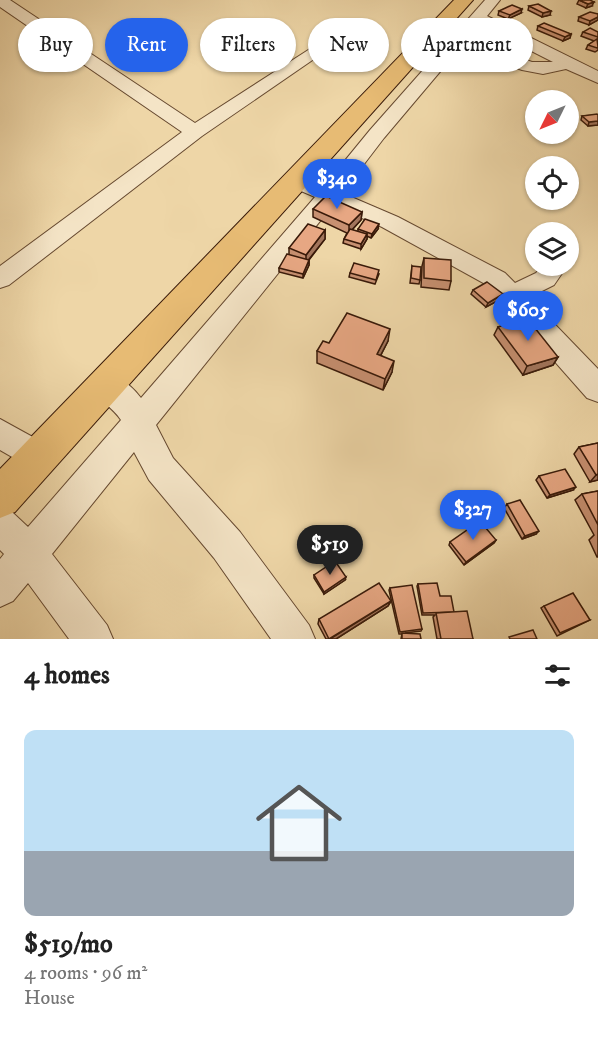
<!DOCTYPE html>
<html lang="en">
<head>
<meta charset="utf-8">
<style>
	:root { --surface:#fff; --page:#f6f6f6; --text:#222; --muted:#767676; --line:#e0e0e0; --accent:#2563eb }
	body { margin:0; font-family:"IM FELL DW Pica",serif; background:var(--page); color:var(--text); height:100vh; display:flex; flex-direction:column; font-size:22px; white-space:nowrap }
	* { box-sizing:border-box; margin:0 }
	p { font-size:20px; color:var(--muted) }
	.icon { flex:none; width:33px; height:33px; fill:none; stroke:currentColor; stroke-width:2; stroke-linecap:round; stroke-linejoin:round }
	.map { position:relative; height:639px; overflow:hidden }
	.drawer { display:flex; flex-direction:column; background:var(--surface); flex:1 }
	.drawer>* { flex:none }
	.guide { position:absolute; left:18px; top:18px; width:562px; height:54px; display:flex; gap:12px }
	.needle { width:39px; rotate:227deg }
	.controls { position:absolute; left:525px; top:90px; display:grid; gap:12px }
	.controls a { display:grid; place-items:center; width:54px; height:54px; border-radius:50%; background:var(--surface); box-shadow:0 2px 4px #0004; font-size:30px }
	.price { position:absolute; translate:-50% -51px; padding:0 14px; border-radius:21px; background:var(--accent); color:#fff; font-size:20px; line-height:39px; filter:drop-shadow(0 2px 3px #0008) }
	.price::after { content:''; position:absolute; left:50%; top:36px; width:18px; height:14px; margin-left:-9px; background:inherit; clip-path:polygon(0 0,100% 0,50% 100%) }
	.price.on { background:#222; color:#fff }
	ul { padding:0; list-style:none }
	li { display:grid; align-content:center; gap:12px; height:318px; padding:0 24px }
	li+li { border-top:2px solid var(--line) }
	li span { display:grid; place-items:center; height:186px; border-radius:12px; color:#555 }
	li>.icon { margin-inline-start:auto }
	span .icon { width:108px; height:108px; fill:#fffc; stroke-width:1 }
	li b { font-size:26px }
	h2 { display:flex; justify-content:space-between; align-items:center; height:72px; padding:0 24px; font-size:26px }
	.chip { padding:0 21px; border-radius:27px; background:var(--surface); box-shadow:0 2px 4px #0004; font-size:21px; line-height:54px }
	.chip.on { background:var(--accent); color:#fff }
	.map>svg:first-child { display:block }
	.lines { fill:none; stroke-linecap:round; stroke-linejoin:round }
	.minor-casing { stroke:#664930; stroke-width:2 }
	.major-casing { stroke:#391a09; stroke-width:2 }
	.minor { fill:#f4e4c6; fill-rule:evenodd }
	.major { fill:#e7bb74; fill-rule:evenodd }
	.wall { fill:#c79071; stroke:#391a09; stroke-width:1.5 }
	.shaded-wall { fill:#a2755c; stroke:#391a09; stroke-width:1.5 }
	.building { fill:#e7a783; stroke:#391a09; stroke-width:1.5 }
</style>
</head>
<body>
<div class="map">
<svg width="598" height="639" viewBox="0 0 598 639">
	<rect width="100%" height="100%" fill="#eed6a7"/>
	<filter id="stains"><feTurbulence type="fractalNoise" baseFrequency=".00333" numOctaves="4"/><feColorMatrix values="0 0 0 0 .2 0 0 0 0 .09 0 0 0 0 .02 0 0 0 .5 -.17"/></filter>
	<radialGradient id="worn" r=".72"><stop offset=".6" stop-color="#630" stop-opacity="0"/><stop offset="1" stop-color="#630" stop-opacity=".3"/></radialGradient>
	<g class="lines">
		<defs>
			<g id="minor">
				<path d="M0,0H10L195,123L316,45L322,43L330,48L202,136L9,285L0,288V266L182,132L0,7Z"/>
				<path d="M485,0H500L487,16L598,71V83L566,69L543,74L522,70L460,48L384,138L342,193L398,217L505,273L515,283L536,273L542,266H567L554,285L538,293L536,299L541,310L598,369V402L587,398L487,285L382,227L333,205L156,425L173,458L240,532L309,625L315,639H271L214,558L149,480L134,452L52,554L107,625L113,639H69L28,583L13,601L0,607V559L4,554L0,550V507L12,512L28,527L121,420C112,406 97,400 89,385L94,376C111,370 130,383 141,398L315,197L287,185L284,180L287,175H303L325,185L370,130ZM480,25L553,62H532L467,39Z"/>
				<path d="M0,419L49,446L54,457L49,468L38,472L0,450Z"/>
			</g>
			<path id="major" d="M454,0H473L15,512L0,518V469Z"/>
		</defs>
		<use href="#minor" class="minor-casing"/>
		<use href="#major" class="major-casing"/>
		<use href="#minor" class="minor"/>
		<use href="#major" class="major"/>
	</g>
	<g class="wall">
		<path d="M579,0L592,6L586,8L577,4Z"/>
		<path d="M529,6L550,15L542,17L528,10Z"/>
		<path d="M499,11L521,13L508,19L498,15Z"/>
		<path d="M598,14V20L589,25L578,21L579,17Z"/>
		<path d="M538,26L571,34L570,38L563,41L537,30Z"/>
		<path d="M583,32H598V50L595,52L586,49L588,45L594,41L581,36Z"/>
		<path d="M465,47L475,50L470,53L464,51Z"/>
		<path d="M598,115V125L588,126L581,120L582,116Z"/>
		<path d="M313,209L362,212L361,220L352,230L358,232V229H378L371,238L367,236V239L361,249L343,243L344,239L347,233L313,217Z"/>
		<path d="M325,230V239L309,260V265L303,278L279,272V268L289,255V248Z"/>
		<path d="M424,258L451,281L449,290L421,287L422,266Z"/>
		<path d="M412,266L420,280L419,284L410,283Z"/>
		<path d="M350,273L379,274L375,284L349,277Z"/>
		<path d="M473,290L503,294L501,299L486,307L471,294Z"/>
		<path d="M498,327L558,357L553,365L523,375L494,335Z"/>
		<path d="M388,341L381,355L392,372L383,390L317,363V351L329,343Z"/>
		<path d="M598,443V480L590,482L574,454L579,447Z"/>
		<path d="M539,476L573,490L547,498L536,480Z"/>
		<path d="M598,491V557H597L589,540L594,535L575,500L582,494Z"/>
		<path d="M507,504L536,534L522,539L504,508Z"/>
		<path d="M496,540L494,543L464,565L449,545L450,542Z"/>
		<path d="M314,575L345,580L324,594L314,578Z"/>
		<path d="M418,584L440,596L453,612L473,639H437L433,617L435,615H422L417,586Z"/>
		<path d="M390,588L422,629L421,631L405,633L421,639H401L402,634H399L389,590Z"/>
		<path d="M391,601L388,606L336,639H326L318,624L319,619Z"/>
		<path d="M544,606L590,620L557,636L541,608Z"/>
	</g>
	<g class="shaded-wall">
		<path d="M594,2L592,6L586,8L588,4Z"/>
		<path d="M522,9L521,13L508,19L510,15Z"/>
		<path d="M551,11L550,15L542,17L543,13Z"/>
		<path d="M598,17V20L589,25L590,21Z"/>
		<path d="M571,34L570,38L563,41L565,37Z"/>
		<path d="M476,46L475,50L470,53L471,49Z"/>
		<path d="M598,121V125L588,126L589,122Z"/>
		<path d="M362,212L361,220L349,233V225Z"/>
		<path d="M379,224L378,229L371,238L372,234Z"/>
		<path d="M325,230V239L306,263V255Z"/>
		<path d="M367,234V239L361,249V244Z"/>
		<path d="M309,260V265L303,278V274Z"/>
		<path d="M503,294L501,299L486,307L488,303Z"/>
		<path d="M390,329L388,341L375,366L377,354Z"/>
		<path d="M558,357L553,365L523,375L527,366Z"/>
		<path d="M394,361L392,372L383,390L385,379Z"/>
		<path d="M598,474V480L590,482L596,475Z"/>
		<path d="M576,487L573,490L547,498L550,495Z"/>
		<path d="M539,531L536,534L522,539L525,536Z"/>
		<path d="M496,540L494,543L464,565L466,562Z"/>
		<path d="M346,577L345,580L324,594V592Z"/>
		<path d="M391,601L388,606L336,639H330Z"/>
	</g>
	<g class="building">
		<path d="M579,0H590L594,2L588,4Z"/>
		<path d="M538,4L551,11L543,13L529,6Z"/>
		<path d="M512,5L522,9L510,15L499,11Z"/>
		<path d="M590,12L598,14V17L590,21L579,17Z"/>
		<path d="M544,23L571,34L565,37L538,26Z"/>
		<path d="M590,28L598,32V37L583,32Z"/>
		<path d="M597,39L598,47L597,48L588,45Z"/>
		<path d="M470,44L476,46L471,49L465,47Z"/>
		<path d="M597,114L598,115V121L589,122L582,116Z"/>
		<path d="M326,196L362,212L349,225L313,209Z"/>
		<path d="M365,219L379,224L372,234L358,229Z"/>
		<path d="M308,224L325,230L306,255L289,248Z"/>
		<path d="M350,229L367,234L361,244L344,239Z"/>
		<path d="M287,254L309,260L303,274L279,268Z"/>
		<path d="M424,258L451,260V281L424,278Z"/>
		<path d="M354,263L379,270L376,280L350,273Z"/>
		<path d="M412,266L421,267L420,280L411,278Z"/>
		<path d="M487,282L503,294L488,303L473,290Z"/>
		<path d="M347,313L390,329L377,354L394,361L385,379L317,351L323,341L329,343Z"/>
		<path d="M527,318L558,357L527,366L498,327Z"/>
		<path d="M598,443V474L596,475L579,447Z"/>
		<path d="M565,469L576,487L550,495L539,476Z"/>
		<path d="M598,491V525L582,494Z"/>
		<path d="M520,500L539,531L525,536L507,504Z"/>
		<path d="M480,521L496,540L466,562L450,542Z"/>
		<path d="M335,561L346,577L324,592L314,575Z"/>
		<path d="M379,583L391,601L329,639L319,619Z"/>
		<path d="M437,583L440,596H451L454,612L423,613L418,584Z"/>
		<path d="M412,585L422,629L400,632L390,588Z"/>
		<path d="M573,593L590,620L560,633L544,606Z"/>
		<path d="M467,611L473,639H441L436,613Z"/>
		<path d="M533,630L537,639H510L509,637Z"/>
		<path d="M402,633L420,634L421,639H402Z"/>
	</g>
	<rect width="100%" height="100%" filter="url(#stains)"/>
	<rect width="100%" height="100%" fill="url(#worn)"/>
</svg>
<div class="controls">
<a><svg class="needle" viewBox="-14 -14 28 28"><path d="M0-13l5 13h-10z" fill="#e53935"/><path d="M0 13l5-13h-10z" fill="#767676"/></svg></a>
<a><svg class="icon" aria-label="locate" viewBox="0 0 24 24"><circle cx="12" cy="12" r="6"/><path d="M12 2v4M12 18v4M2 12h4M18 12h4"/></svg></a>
<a><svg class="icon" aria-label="layers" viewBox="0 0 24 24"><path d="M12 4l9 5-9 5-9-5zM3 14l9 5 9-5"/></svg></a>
</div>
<b class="price" style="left:337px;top:210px">$340</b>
<b class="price" style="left:528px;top:342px">$605</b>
<b class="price" style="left:473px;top:541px">$327</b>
<b class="price on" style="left:330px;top:576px">$519</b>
<div class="guide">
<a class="chip">Buy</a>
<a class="chip on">Rent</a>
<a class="chip">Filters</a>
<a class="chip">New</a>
<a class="chip">Apartment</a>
</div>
</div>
<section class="drawer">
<h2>4 homes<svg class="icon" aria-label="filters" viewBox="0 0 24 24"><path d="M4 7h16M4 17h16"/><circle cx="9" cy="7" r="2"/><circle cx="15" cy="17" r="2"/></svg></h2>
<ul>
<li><span style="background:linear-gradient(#bfe0f5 65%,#9aa5b1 0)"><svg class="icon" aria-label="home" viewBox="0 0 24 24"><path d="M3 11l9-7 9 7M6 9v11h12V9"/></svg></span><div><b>$519/mo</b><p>4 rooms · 96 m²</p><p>House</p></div></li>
</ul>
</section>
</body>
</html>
